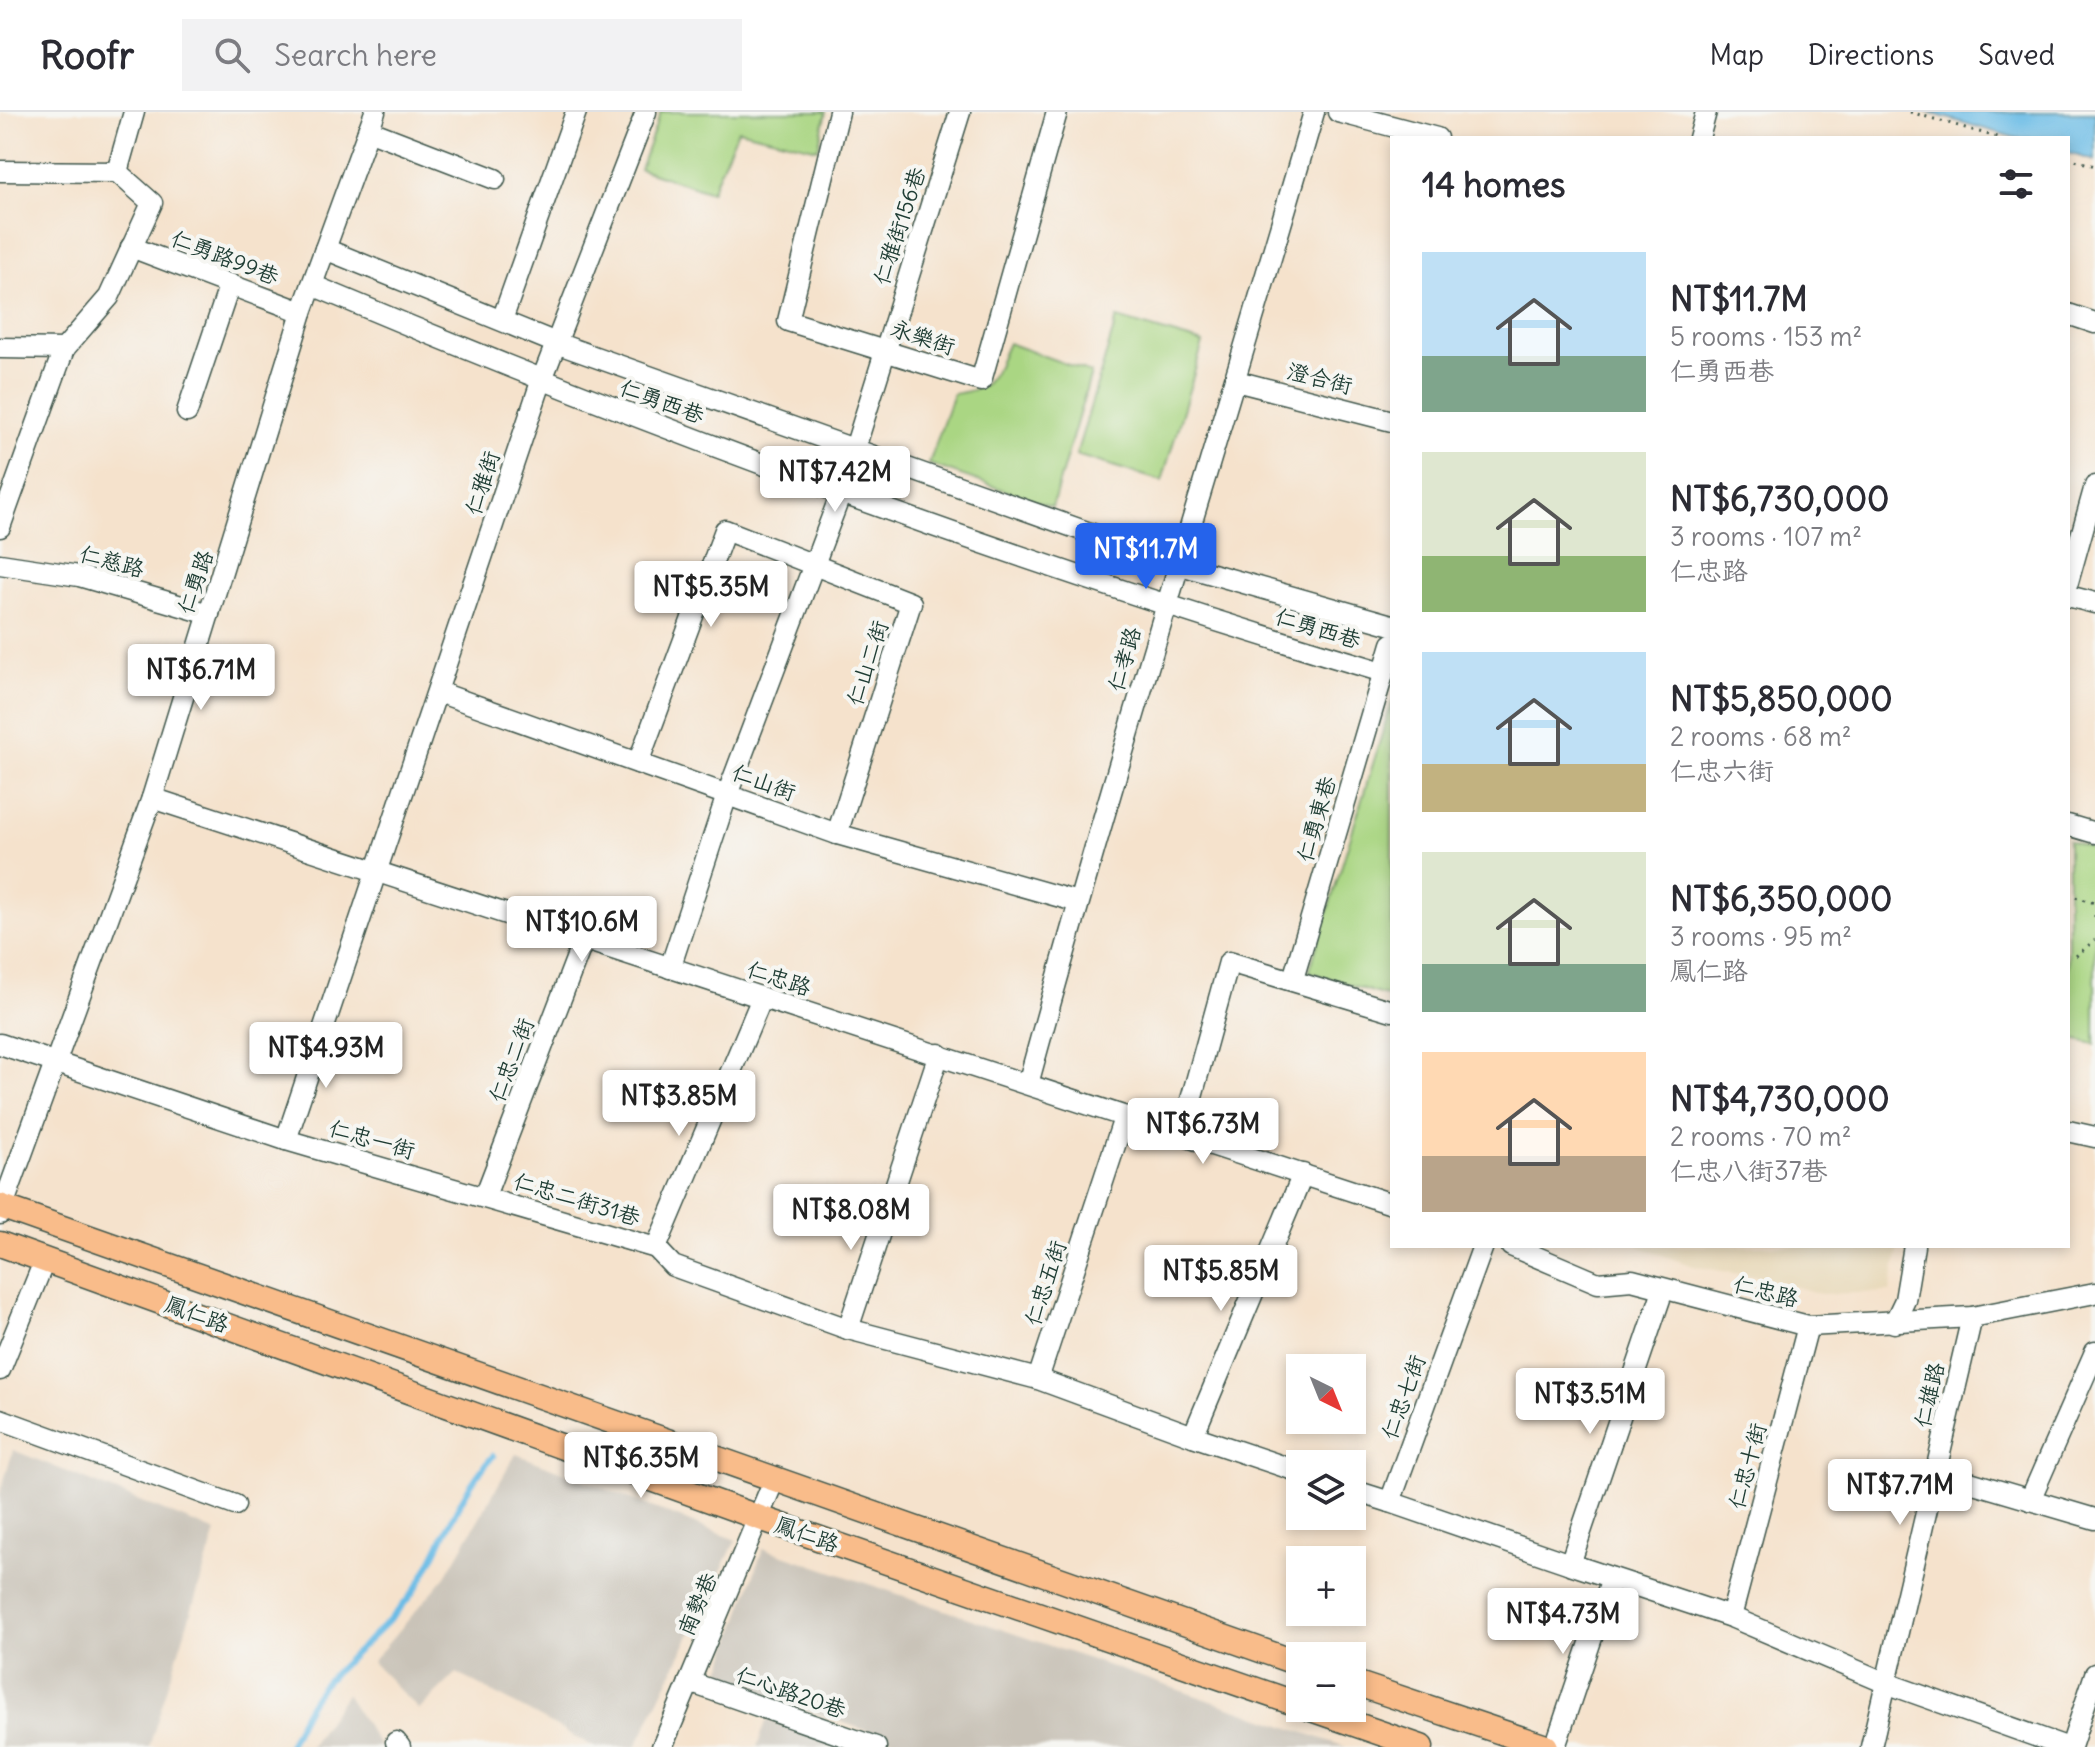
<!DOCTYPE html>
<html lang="en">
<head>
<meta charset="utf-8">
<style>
	:root { --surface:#fff; --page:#f2f2f3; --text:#2b2b33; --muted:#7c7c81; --line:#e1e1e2; --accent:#2563eb }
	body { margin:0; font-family:Delius,"LXGW WenKai TC",sans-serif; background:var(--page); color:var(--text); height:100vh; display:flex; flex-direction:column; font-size:30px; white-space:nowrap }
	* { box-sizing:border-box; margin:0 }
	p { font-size:26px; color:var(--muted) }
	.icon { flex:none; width:44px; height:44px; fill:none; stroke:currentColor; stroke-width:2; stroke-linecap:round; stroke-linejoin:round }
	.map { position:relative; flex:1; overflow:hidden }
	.panel { position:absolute; left:1390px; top:24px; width:680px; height:1112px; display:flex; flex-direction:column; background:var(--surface); border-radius:0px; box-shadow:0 4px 12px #0003 }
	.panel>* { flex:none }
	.needle { width:52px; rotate:137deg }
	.buttons { position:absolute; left:1286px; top:1242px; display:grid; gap:16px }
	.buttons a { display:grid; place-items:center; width:80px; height:80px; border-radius:0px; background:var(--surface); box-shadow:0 4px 12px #0003; font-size:40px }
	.price { position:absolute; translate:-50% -68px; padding:0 18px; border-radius:8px; background:#fff; color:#222; font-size:26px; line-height:52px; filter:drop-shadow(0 2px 4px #0008) }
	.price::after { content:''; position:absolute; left:50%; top:48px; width:24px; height:18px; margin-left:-12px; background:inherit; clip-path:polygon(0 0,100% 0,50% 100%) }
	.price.current { background:var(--accent); color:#fff }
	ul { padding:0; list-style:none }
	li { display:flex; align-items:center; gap:24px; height:200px; padding:0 32px }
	li span { display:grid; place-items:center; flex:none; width:224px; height:160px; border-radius:0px; color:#555 }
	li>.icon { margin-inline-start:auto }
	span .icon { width:96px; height:96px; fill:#fffc; stroke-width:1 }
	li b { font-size:34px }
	h2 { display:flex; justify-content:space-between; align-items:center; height:96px; padding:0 32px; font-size:34px }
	header { display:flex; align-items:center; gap:48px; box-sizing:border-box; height:112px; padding:0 40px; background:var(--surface); border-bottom:2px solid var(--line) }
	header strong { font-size:38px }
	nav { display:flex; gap:44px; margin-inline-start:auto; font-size:28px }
	.search { width:560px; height:72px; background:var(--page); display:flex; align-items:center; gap:20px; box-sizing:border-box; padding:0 28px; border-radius:0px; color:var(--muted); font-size:30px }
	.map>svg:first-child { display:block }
	.built { fill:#e8d9ba }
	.industrial { fill:#c9c3b8 }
	.green { fill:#aad683; stroke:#648a5c; stroke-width:2 }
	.water { fill:#6abce6; stroke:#447c8d; stroke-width:2 }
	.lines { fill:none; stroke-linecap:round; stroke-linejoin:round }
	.stream { stroke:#6abce6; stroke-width:6 }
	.minor-casing { stroke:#3f564b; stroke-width:23 }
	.major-casing { stroke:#3f564b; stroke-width:27 }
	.path { stroke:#3f564b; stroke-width:3; stroke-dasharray:2 6; stroke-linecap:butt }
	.minor { stroke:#fff; stroke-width:20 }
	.major { stroke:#f9bc8a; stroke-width:24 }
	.labels { text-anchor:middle; stroke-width:8; stroke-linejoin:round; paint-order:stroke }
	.street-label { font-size:22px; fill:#1f3d34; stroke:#f6f6f2 }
</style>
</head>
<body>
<header>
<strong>Roofr</strong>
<div class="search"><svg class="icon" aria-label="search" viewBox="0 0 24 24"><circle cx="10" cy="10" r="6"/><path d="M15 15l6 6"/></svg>Search here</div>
<nav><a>Map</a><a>Directions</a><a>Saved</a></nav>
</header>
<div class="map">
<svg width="2095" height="1635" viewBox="0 0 2095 1635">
	<rect width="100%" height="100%" fill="#f6f6f2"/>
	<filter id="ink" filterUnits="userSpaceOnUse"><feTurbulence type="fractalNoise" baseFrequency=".0125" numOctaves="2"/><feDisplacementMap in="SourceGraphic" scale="16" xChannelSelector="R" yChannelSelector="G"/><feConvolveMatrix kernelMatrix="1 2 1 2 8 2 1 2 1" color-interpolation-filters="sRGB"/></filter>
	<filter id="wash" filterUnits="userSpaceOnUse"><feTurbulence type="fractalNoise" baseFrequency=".006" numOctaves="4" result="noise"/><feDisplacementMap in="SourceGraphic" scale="32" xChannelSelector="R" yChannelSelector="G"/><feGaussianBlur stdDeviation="1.8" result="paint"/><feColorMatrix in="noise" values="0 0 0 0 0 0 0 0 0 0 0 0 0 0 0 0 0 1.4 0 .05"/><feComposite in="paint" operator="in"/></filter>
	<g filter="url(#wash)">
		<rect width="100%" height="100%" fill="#f5e2cc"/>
		<path class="built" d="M1638,1134H1899L1890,1180L1821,1182L1773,1168L1693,1154Z"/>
		<g class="industrial">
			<path d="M13,1338L216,1420L149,1635H0V1382Z"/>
			<path d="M516,1342L736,1428L636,1635H594L457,1561L419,1598L372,1550L446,1464Z"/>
			<path d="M763,1436L1346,1635H915L718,1568Z"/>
			<path d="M346,1582L380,1635H309Z"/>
			<path d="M767,1607L845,1635H757Z"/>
		</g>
		<g class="green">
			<path d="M661,0H826L818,37L738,18L711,80L640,57Z"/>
			<path d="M1117,206L1203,231L1162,369L1076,343Z"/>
			<path d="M1008,231L1091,261L1052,395L929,352L953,282C995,276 991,267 1008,231Z"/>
			<path d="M1392,590V886L1309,860Z"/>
			<path d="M2068,728L2095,737V932L2068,926Z"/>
		</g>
		<path class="water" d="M1926,0H2095V49L2068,41V26H2016Z"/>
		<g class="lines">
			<path class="stream" d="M288,1635C299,1612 308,1590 325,1571C356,1537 398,1507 422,1467C448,1421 456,1386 493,1344"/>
		</g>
	</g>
	<g filter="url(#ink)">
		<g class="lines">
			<defs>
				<g id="minor">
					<path d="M646,0L541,270L286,1028L656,1136"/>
					<path d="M839,0L788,209L981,269L1057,0"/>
					<path d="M1338,0L1437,26"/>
					<path d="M368,18L495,67"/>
					<path d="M1699,26L1706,0"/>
					<path d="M0,59L117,60L152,91L109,185L64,237L0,236"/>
					<path d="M117,60L134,0"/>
					<path d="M131,135L302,200"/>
					<path d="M325,137L556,231L1177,452L1392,513"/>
					<path d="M312,173C662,321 1019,452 1383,560"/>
					<path d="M2068,202L2095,211"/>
					<path d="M502,208L576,0"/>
					<path d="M1236,269L1392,309"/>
					<path d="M187,300L230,172"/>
					<path d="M0,415L64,237"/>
					<path d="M0,452L79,464L209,502"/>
					<path d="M2068,470L2095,374"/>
					<path d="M2068,484L2095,491"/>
					<path d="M438,580L837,722L1078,790"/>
					<path d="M638,651L725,418L911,491L837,722"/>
					<path d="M152,686L1392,1092"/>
					<path d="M2068,713L2095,721"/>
					<path d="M670,856L727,683L841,381L960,0"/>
					<path d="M1293,867L1392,532"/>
					<path d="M762,886L656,1136L673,1154L848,1217L939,942"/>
					<path d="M0,932L286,1028"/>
					<path d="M1028,972C1117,646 1220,324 1314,0"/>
					<path d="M1124,1006L1038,1267L1193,1324L1303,1062"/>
					<path d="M2068,1019L2095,1025"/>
					<path d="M1181,1024L1229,850L1392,899"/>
					<path d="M485,1084L583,829"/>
					<path d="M0,1102L152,686L302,200L375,0"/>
					<path d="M1483,1134L1390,1390L1570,1452L1663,1178"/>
					<path d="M1511,1134L1598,1171L1632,1168L1808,1214L1972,1205L2095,1181"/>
					<path d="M1894,1211L1905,1188L1914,1134"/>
					<path d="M848,1217L1038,1267"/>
					<path d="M0,1258L45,1147"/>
					<path d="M0,1307L235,1393"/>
					<path d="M1193,1324L1300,1360"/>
					<path d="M1936,1360L2095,1407"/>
					<path d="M1352,1378L1390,1390"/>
					<path d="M2030,1388L2095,1240"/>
					<path d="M1570,1452L1731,1505L1886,1571L2066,1635"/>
					<path d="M1731,1505L1808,1214"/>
					<path d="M689,1570L876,1635"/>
					<path d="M396,1630L400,1635"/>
					<path d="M662,1635L774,1368"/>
					<path d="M1555,1635L1612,1466"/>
					<path d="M1871,1635L1972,1205"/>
					<path d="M2071,1635L2095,1562"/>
				</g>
				<g id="major">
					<path d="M0,1094L1300,1552"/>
					<path d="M0,1132L760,1406L1300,1593"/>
					<path d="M1352,1570L1546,1635"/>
					<path d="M1308,1596L1421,1635"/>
				</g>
			</defs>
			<use href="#minor" class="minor-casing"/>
			<use href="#major" class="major-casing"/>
			<g class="path">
				<path d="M1910,0L2000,26"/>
				<path d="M2068,46L2095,54"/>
				<path d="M2068,783L2095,791"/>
				<path d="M2095,803V811"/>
				<path d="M2076,844L2095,828"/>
			</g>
			<use href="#minor" class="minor"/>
			<use href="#major" class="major"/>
		</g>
	</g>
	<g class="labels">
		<g class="street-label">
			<text transform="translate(899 114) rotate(-72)" y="8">仁雅街156巷</text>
			<text transform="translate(225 145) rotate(21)" y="8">仁勇路99巷</text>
			<text transform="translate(923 225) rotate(18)" y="8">永樂街</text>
			<text transform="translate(1320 266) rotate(14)" y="8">澄合街</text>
			<text transform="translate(662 289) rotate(20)" y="8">仁勇西巷</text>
			<text transform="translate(482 371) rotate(-72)" y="8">仁雅街</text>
			<text transform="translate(112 449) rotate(15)" y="8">仁慈路</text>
			<text transform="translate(195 470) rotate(-71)" y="8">仁勇路</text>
			<text transform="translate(1318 516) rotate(17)" y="8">仁勇西巷</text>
			<text transform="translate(1124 547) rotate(-74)" y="8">仁孝路</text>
			<text transform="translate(867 551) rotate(-72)" y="8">仁山二街</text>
			<text transform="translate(764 670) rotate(20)" y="8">仁山街</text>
			<text transform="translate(1316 707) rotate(-74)" y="8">仁勇東巷</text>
			<text transform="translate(779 866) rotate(18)" y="8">仁忠路</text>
			<text transform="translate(511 948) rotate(-69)" y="8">仁忠二街</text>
			<text transform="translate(372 1027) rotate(16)" y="8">仁忠一街</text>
			<text transform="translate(577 1087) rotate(17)" y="8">仁忠二街31巷</text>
			<text transform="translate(1045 1171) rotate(-72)" y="8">仁忠五街</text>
			<text transform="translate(1766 1179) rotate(14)" y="8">仁忠路</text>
			<text transform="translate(197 1202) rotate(20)" y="8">鳳仁路</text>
			<text transform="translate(1929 1283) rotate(-77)" y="8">仁雄路</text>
			<text transform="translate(1403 1285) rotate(-70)" y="8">仁忠七街</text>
			<text transform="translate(1747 1354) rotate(-75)" y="8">仁忠十街</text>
			<text transform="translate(807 1422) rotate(19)" y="8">鳳仁路</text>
			<text transform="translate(697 1492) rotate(-67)" y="8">南勢巷</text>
			<text transform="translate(791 1580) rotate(19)" y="8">仁心路20巷</text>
		</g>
	</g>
</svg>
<div class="buttons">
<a><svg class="needle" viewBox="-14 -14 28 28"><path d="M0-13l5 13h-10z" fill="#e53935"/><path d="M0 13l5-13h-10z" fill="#7c7c81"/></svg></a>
<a><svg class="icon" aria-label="layers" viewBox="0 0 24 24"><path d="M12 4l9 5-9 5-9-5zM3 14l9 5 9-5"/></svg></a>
<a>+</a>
<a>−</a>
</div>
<b class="price" style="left:835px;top:402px">NT$7.42M</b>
<b class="price current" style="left:1146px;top:479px">NT$11.7M</b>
<b class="price" style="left:711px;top:517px">NT$5.35M</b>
<b class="price" style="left:201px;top:600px">NT$6.71M</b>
<b class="price" style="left:582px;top:852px">NT$10.6M</b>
<b class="price" style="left:326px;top:978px">NT$4.93M</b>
<b class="price" style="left:679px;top:1026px">NT$3.85M</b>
<b class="price" style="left:1203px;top:1054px">NT$6.73M</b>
<b class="price" style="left:851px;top:1140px">NT$8.08M</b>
<b class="price" style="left:1221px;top:1201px">NT$5.85M</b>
<b class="price" style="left:1590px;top:1324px">NT$3.51M</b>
<b class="price" style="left:641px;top:1388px">NT$6.35M</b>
<b class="price" style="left:1900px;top:1415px">NT$7.71M</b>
<b class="price" style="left:1563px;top:1544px">NT$4.73M</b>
<section class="panel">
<h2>14 homes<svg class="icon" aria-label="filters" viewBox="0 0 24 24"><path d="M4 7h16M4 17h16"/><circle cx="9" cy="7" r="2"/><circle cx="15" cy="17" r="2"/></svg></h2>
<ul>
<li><span style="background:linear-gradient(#bfe0f5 65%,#7fa58c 0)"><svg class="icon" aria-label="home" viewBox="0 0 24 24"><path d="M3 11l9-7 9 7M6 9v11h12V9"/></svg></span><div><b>NT$11.7M</b><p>5 rooms · 153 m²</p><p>仁勇西巷</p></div></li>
<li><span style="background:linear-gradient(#dfe7d0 65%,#8fb573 0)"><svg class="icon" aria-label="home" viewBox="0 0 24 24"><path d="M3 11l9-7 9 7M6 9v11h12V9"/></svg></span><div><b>NT$6,730,000</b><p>3 rooms · 107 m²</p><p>仁忠路</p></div></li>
<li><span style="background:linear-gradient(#bfe0f5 70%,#c2b280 0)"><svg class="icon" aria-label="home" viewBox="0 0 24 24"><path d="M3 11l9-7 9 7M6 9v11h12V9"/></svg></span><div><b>NT$5,850,000</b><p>2 rooms · 68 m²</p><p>仁忠六街</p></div></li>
<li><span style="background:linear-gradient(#dfe7d0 70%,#7fa58c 0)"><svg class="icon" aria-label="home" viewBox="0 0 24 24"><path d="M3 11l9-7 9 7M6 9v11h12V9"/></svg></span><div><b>NT$6,350,000</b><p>3 rooms · 95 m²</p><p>鳳仁路</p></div></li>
<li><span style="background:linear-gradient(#ffd9b3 65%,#b9a48a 0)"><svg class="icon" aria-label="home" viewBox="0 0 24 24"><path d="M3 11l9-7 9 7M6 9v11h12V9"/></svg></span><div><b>NT$4,730,000</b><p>2 rooms · 70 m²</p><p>仁忠八街37巷</p></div></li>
</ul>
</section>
</div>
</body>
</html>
